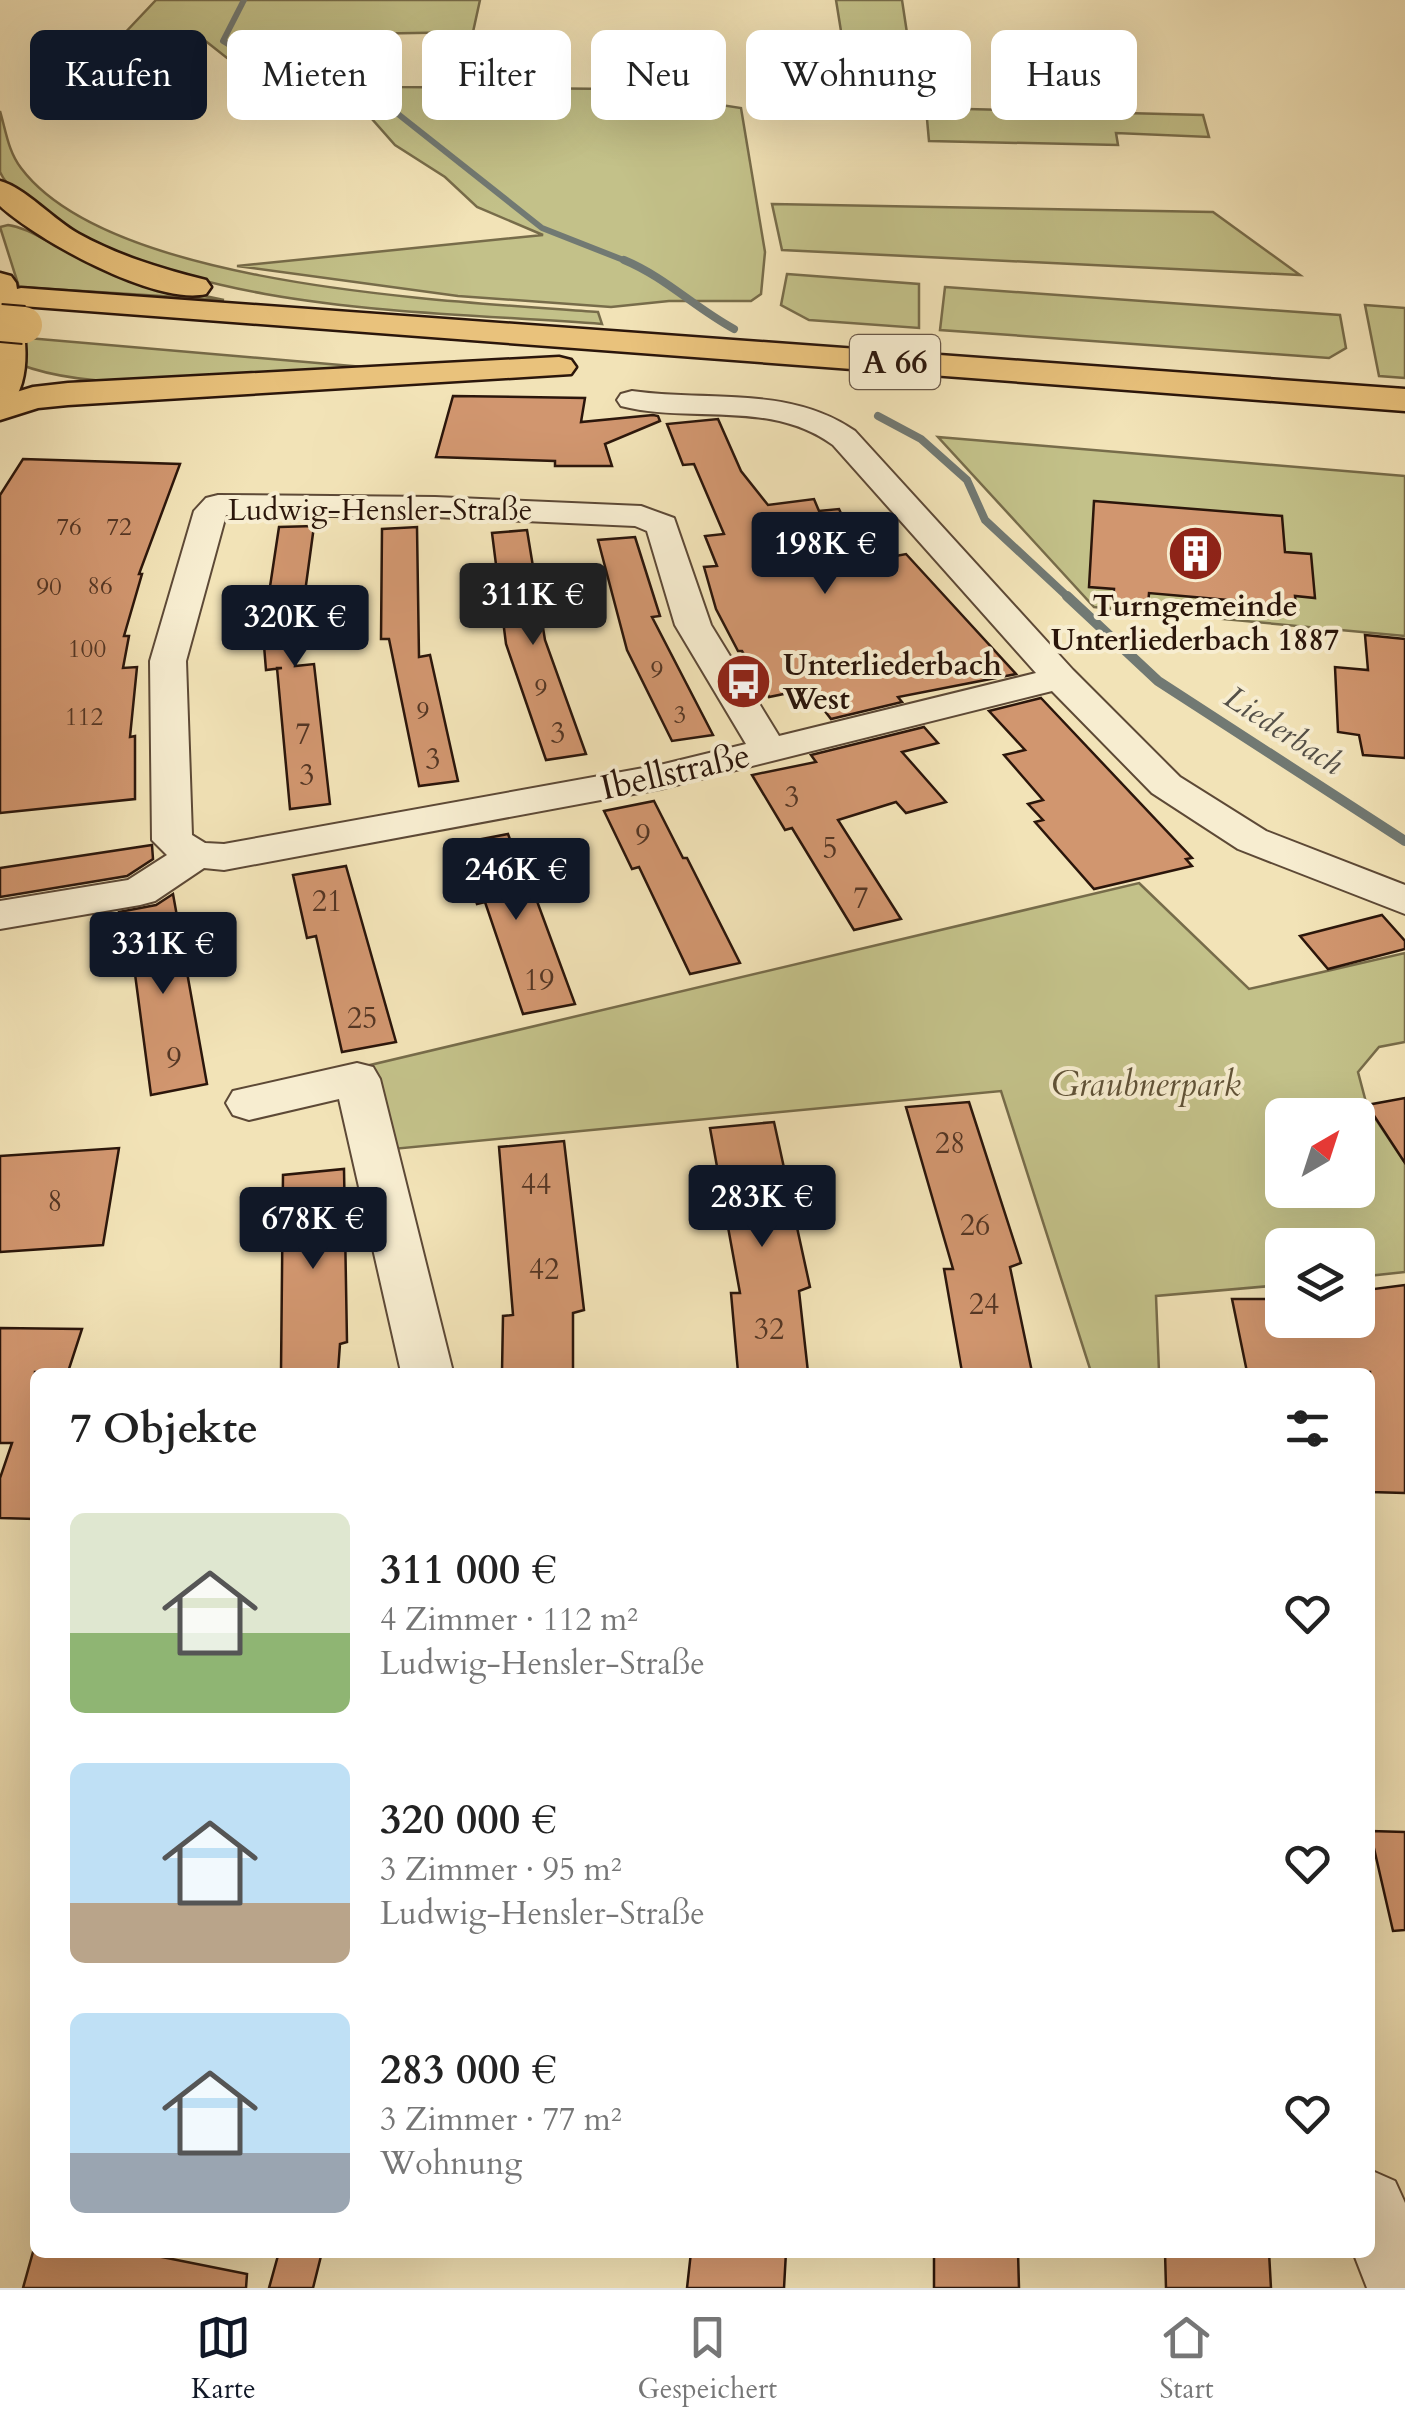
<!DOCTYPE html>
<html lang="de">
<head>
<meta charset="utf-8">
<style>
	:root { --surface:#fff; --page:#f2f2f2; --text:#222; --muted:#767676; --line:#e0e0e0; --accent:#111827 }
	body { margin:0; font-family:Cardo,serif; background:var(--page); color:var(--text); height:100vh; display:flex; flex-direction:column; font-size:38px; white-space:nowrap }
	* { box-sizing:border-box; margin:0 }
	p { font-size:32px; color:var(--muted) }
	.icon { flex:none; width:55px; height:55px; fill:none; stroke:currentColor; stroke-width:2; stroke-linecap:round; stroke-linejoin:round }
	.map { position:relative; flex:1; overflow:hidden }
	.side { position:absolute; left:30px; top:1368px; width:1345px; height:890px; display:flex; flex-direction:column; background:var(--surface); border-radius:15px; box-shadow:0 10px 40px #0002 }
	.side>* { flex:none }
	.banner { position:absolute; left:30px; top:30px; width:1345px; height:90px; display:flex; gap:20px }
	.needle { width:65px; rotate:39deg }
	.tools { position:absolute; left:1265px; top:1098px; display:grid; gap:20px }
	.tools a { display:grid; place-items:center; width:110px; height:110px; border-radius:15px; background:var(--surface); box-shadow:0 10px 40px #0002; font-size:50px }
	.price { position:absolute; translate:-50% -85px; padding:0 22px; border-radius:10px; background:var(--accent); color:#fff; font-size:32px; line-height:65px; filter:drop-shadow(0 2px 5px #0008) }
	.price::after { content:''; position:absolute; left:50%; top:60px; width:30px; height:22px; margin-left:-15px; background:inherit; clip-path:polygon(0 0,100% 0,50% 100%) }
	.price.on { background:#222; color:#fff }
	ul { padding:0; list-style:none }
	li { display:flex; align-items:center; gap:30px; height:250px; padding:0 40px }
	li span { display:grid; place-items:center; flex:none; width:280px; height:200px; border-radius:15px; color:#555 }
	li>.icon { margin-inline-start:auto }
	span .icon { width:120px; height:120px; fill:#fffc; stroke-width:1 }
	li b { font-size:42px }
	h2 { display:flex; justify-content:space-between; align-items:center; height:120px; padding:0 40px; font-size:42px }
	.tag { padding:0 35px; border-radius:15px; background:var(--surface); box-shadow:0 10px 40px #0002; font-size:35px; line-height:90px }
	.tag.on { background:var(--accent); color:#fff }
	.tabs { display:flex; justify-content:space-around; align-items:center; height:140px; border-top:2px solid var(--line); background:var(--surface); font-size:28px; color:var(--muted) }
	.tabs a { display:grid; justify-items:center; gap:5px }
	.tabs .on { color:var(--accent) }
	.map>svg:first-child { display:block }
	.green { fill:#c3c189; stroke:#776c4a; stroke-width:2.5; fill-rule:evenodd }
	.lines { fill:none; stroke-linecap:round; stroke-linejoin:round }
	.stream-far2 { stroke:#717973; stroke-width:6 }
	.stream-far1 { stroke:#717973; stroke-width:8 }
	.stream { stroke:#717973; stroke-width:10 }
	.building { fill:#d1966f; stroke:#2b160b; stroke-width:2.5 }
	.minor-casing { stroke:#5d4936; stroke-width:4 }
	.major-casing { stroke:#2b160b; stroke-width:5 }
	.highway-casing { stroke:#2b160b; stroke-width:5 }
	.minor { fill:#f7edd0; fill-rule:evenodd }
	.major { fill:#e9c27c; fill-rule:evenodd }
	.highway { fill:#e9c27c; fill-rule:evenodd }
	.highway-bridge-casing { stroke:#2b160b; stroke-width:40; stroke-linecap:butt }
	.highway-bridge { stroke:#e9c27c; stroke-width:36 }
	.labels { text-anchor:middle; stroke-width:8; stroke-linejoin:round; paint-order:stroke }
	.far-number-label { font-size:25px; fill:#543624 }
	.far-street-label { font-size:30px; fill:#2b160b; stroke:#f7edd0 }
	.far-poi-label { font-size:30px; font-weight:bold; fill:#2b160b; stroke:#f7edd0 }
	.number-label { font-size:30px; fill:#543624 }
	.shield { fill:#f7edd0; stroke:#685646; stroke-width:2.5 }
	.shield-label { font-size:32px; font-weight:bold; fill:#2b160b }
	.far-water-label { font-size:32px; font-style:italic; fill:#545048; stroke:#f7edd0 }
	.street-label { font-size:35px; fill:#2b160b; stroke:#f7edd0 }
	.park-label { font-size:35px; font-style:italic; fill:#605237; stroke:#f7edd0 }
</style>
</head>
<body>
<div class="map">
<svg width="1405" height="2288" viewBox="0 0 1405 2288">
	<rect width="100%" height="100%" fill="#f2e3b7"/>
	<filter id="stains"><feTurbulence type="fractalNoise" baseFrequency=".002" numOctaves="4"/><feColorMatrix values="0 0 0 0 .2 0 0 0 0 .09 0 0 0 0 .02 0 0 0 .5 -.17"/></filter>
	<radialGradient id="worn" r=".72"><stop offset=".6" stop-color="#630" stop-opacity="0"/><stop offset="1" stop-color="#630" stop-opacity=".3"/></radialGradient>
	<g class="green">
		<path d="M156,0H480L473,32L246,36C274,76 329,61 370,73C380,76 390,82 399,87L618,89L741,108L765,252L761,294L751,301H669L611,307L458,296L237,266L543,235L477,207L445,177L395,145L371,118L328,83L268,74L227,58L203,39L121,37Z"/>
		<path d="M836,0H902L907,33L841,31Z"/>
		<path d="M926,108L1203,115L1209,137L1116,133L1118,145L929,141Z"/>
		<path d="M0,111C6,131 8,151 21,168C111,288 455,301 598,312L602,324C426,310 195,315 45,213C30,203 8,190 0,172C0,157 0,128 0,111Z"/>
		<path d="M772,204L1213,212L1300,275L782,250Z"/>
		<path d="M8,225C29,228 46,242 66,250C118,270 169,289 224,300L19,287L0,227Z"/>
		<path d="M787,274L919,284V328L809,320L781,305Z"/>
		<path d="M945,287L1340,315L1346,348L1329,358L940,330Z"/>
		<path d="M1365,305L1405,308V378L1379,376Z"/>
		<path d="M16,337L387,369C287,375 109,400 19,364Z"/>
		<path d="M938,437L1405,476V636L1094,607Z"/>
		<path d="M1139,883L1249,989L1405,953V1042L1379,1047L1358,1072L1367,1106L1405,1163V1272L1358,1277V1245H1282V1285L1156,1296L1159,1372H1091L1001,1091L393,1149L366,1066ZM1282,1115H1358V1190H1282Z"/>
	</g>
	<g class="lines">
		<path class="stream-far2" d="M244,0L223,41L261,64L355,80L542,228L631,263"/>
		<g class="stream-far1">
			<path d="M624,260C665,277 695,308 734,329"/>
			<path d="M878,416L921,439L967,480L985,520L1070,599"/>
		</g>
		<path class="stream" d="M1067,596L1158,681L1405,841"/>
	</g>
	<g class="building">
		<path d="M453,396L585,398L581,422L653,415L658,416L660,421L605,444L612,466H555V461L436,457Z"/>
		<path d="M718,419L741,471L768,505L814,499L819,511L839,509L844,520L863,518L885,558L906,554L1016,674L898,697L902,702L831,719L808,689L769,697L742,651H738L716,609L704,567L717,566L705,536L724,534L694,464L683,465L667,424Z"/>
		<path d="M23,459L180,464L139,574H142L124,636H129L123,668L137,667L130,737L135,736V799L0,813V495Z"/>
		<path d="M1094,501L1282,516L1285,552L1311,554L1315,598L1295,596L1296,606L1149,593L1148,606L1113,603L1114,589L1089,587Z"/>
		<path d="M314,526L295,666L314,664L330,804L290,809L277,668H282L266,670L263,633L279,527Z"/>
		<path d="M417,527L419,657L430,655L458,781L419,786L389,639H381L382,529Z"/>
		<path d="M527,530L545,640L586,754L546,760L506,644L492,533Z"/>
		<path d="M635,537L660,616L652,617L713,735L672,741L627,650L598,540Z"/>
		<path d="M1365,635L1405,639V758L1363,755L1359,735L1338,732L1335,667L1368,670Z"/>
		<path d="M1041,698L1192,858L1186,859L1192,866L1094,889L1035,822L1043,820L1028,804L1043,800L1004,755L1025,750L989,711Z"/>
		<path d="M924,727L938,743L902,752L946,802L906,813L896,802L838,820L901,919L854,930L792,828L785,830L752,775L816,762L811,755Z"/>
		<path d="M654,801L683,858H687L740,963L690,974L639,867L632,869L604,811Z"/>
		<path d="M508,834L530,894L534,893L575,1004L523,1014L485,902L477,904L456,844Z"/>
		<path d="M152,845L153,859L127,876L0,897V868Z"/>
		<path d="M346,866L396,1042L342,1052L316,936L307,938L293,875Z"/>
		<path d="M173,894L207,1084L151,1095L135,974L127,975L119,912L156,905Z"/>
		<path d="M1382,915L1405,941V949L1328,969L1300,936Z"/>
		<path d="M1405,1098V1163L1367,1105Z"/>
		<path d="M969,1102L1021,1263L1010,1267L1032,1372H962L944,1269H953L906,1107Z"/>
		<path d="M774,1122L810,1287L799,1291L808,1372H738L731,1293H740L710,1128Z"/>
		<path d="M564,1141L584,1310L573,1313V1372H502L503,1316L513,1315L499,1147Z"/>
		<path d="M119,1148L103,1245L0,1252V1156Z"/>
		<path d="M344,1169L347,1342L340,1344L338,1372H281L283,1175Z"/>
		<path d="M1405,1285V1493L1370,1492V1372H1247L1232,1299H1282V1320H1358V1291Z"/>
		<path d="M0,1328L82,1329L68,1372H35V1519L0,1518V1478L12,1443H0Z"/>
		<path d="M1370,1831L1405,1832V1930L1393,1931Z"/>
		<path d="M33,2252H137L247,2274L246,2288H23Z"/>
		<path d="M279,2252H322L313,2288H269Z"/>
		<path d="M691,2252H786L784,2288H687Z"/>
		<path d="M934,2252H1018L1019,2288H934Z"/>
		<path d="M1165,2252H1269L1271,2288H1166Z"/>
	</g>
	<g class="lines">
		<defs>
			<g id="minor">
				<path d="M632,391C708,402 789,385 855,431L1073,670L1180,777L1266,831L1405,885V914L1238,849L1152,793L1052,691L660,789L224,870L204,868L155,901L140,905L0,929V901L128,880L167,855L152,840L150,661L194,511L206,498L218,495L435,497L641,506L674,518L711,625L779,736L1036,673L833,445C770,399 693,424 621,406L617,400L621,394ZM226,515L435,517L635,526L647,531L675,625L746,744L660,765L224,844L205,843L192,835L186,661Z"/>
				<path d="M357,1063L373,1067L380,1079L453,1372H401L339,1099L249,1120L233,1115L226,1103L233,1091Z"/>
				<path d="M1370,2170L1395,2181L1405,2203V2288H1367L1353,2252H1370Z"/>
			</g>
			<path id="major" d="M0,273L11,276L16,283C22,321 36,370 12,404L0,408Z"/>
			<g id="highway">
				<path d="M0,181C24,187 55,221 79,234C119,256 162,269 206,280L211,287L206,294C156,306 37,240 0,206Z"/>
				<path d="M21,288L1405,389V411L9,305L5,298L9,291Z"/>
				<path d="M559,357L571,360L576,367L571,374L68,405L38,408L0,420V397L33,387L68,383Z"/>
			</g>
		</defs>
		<use href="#minor" class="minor-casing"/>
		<use href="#major" class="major-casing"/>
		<use href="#highway" class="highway-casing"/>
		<use href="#minor" class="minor"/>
		<use href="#major" class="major"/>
		<use href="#highway" class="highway"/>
		<defs>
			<path id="highway-bridge" d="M0,323L24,325"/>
		</defs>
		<use href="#highway-bridge" class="highway-bridge-casing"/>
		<use href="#highway-bridge" class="highway-bridge"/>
	</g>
	<defs>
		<symbol id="building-disc" viewBox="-11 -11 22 22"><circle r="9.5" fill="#8f2418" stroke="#f7edd0"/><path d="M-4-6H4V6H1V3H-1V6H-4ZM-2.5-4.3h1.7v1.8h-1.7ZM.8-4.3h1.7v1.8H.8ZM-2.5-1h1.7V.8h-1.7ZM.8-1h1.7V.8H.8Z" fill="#fff"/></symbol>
		<symbol id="bus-disc" viewBox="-11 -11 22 22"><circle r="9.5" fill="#8f2418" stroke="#f7edd0"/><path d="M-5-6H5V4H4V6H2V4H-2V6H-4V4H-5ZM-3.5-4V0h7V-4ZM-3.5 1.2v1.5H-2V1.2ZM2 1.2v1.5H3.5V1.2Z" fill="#fff"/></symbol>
	</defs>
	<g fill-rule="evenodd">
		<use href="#building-disc" x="1164" y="522" width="63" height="63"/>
		<use href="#bus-disc" x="712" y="650" width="63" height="63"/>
	</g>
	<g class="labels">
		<g class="far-number-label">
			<text x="69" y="535">76</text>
			<text x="119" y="535">72</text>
			<text x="100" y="594">86</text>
			<text x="49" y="595">90</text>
			<text x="87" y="657">100</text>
			<text x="657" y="678">9</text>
			<text x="541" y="696">9</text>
			<text x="423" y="719">9</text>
			<text x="680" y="723">3</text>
			<text x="84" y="725">112</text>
		</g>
		<g class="far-street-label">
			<text x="380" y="520">Ludwig-Hensler-Straße</text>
		</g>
		<g class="far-poi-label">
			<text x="1195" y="616">Turngemeinde<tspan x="1195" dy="34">Unterliederbach 1887</tspan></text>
			<text x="783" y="675" text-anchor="start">Unterliederbach<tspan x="783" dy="34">West</tspan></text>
		</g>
		<g class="number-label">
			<text x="558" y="743">3</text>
			<text x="303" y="744">7</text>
			<text x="433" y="769">3</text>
			<text x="307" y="785">3</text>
			<text x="792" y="807">3</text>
			<text x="643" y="845">9</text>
			<text x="830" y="858">5</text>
			<text x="861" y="908">7</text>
			<text x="327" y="911">21</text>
			<text x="539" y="990">19</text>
			<text x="362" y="1028">25</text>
			<text x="174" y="1068">9</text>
			<text x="950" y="1153">28</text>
			<text x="536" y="1194">44</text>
			<text x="55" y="1211">8</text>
			<text x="975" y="1235">26</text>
			<text x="544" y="1279">42</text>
			<text x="984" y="1314">24</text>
			<text x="769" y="1339">32</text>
		</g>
		<rect class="shield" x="850" y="335" width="90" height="54" rx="8"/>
		<g class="shield-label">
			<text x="895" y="373">A 66</text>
		</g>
		<g class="far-water-label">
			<text transform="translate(1284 730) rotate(33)" y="11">Liederbach</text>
		</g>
		<g class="street-label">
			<text transform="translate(675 771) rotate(-13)" y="12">Ibellstraße</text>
		</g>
		<g class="park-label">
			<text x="1146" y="1096">Graubnerpark</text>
		</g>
	</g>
	<rect width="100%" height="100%" filter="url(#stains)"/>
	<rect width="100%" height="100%" fill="url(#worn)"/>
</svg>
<div class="tools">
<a><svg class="needle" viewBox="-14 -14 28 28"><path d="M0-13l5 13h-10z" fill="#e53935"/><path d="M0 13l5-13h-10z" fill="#767676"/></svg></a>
<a><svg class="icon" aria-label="layers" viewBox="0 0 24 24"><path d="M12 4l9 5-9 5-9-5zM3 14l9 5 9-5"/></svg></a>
</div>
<b class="price" style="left:825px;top:597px">198K €</b>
<b class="price on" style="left:533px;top:648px">311K €</b>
<b class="price" style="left:295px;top:670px">320K €</b>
<b class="price" style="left:516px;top:923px">246K €</b>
<b class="price" style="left:163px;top:997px">331K €</b>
<b class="price" style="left:762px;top:1250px">283K €</b>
<b class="price" style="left:313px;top:1272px">678K €</b>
<div class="banner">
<a class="tag on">Kaufen</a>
<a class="tag">Mieten</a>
<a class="tag">Filter</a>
<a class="tag">Neu</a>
<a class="tag">Wohnung</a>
<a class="tag">Haus</a>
</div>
<section class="side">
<h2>7 Objekte<svg class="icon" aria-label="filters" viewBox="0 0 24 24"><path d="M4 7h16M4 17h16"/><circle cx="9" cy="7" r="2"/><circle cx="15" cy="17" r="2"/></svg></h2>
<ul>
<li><span style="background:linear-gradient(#dfe7d0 60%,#8fb573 0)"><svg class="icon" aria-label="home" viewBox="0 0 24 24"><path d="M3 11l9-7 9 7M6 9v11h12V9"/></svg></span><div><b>311 000 €</b><p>4 Zimmer · 112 m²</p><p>Ludwig-Hensler-Straße</p></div><svg class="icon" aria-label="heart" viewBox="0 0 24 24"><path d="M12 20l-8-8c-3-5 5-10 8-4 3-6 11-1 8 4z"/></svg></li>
<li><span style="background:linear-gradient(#bfe0f5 70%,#b9a48a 0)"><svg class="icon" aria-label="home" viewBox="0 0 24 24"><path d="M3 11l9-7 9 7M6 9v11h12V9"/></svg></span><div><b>320 000 €</b><p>3 Zimmer · 95 m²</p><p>Ludwig-Hensler-Straße</p></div><svg class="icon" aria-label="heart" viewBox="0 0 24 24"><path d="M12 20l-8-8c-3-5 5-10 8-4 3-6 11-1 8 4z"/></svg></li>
<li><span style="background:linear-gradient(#bfe0f5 70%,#9aa5b1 0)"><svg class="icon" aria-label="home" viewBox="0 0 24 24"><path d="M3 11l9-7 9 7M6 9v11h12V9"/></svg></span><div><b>283 000 €</b><p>3 Zimmer · 77 m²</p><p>Wohnung</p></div><svg class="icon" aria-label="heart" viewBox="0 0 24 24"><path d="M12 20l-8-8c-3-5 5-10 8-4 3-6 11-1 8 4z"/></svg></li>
</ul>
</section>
</div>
<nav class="tabs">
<a class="on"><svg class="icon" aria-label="map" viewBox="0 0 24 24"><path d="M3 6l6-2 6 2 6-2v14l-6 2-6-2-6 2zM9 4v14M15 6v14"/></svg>Karte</a>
<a><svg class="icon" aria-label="saved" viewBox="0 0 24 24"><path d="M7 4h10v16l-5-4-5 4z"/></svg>Gespeichert</a>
<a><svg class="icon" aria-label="home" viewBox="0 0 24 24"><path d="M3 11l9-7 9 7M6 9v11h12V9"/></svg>Start</a>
</nav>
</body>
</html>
